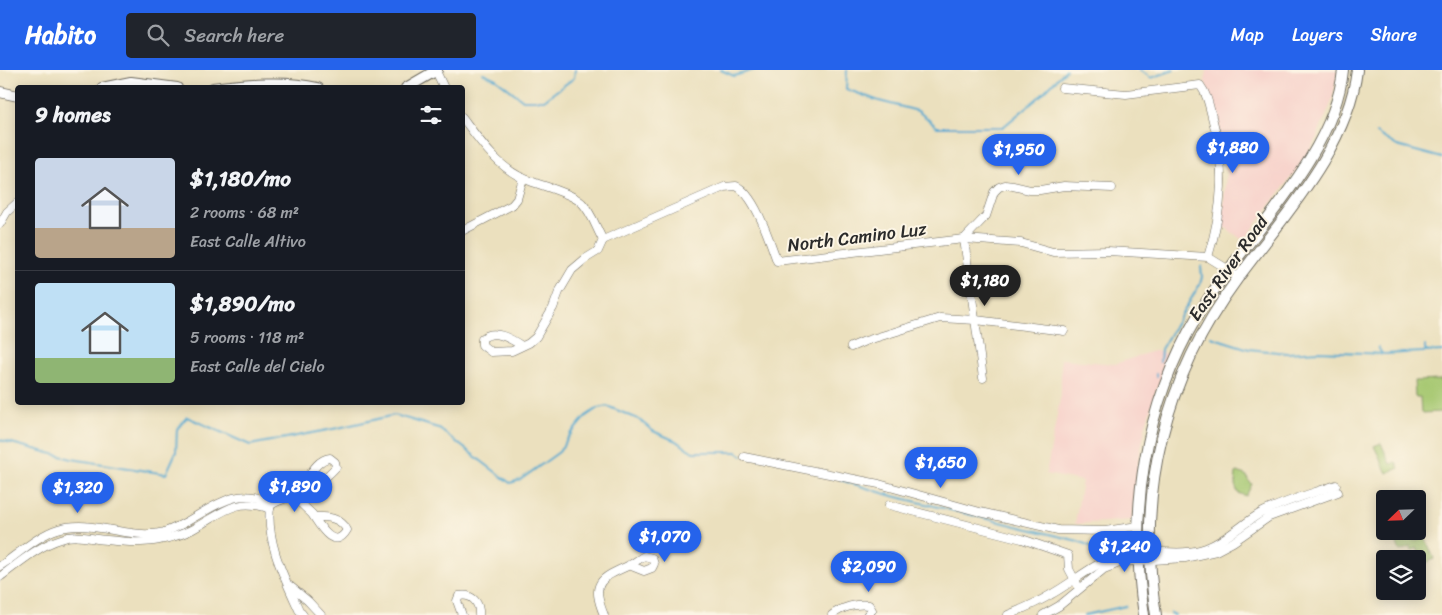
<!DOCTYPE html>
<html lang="en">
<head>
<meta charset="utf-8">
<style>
	:root { --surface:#171b24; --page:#20242c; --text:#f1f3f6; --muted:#9ea1a6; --line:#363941; --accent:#2563eb }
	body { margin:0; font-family:Sriracha,sans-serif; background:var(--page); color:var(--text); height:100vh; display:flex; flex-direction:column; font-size:19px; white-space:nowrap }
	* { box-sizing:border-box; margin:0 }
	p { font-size:16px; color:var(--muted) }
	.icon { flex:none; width:28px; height:28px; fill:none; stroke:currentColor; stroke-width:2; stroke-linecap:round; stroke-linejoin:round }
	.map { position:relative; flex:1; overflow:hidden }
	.side { position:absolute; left:15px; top:15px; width:450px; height:320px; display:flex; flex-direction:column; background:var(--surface); border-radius:5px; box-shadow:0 2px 12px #0003 }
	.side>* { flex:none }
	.needle { width:32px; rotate:247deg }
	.controls { position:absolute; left:1376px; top:420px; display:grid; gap:10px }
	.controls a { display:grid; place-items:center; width:50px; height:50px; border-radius:5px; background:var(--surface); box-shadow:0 2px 12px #0003; font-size:25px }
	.price { position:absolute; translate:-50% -42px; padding:0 11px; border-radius:18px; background:var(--accent); color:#fff; font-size:16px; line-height:32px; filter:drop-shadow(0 1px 2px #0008) }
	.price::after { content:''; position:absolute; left:50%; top:30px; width:15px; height:11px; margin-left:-8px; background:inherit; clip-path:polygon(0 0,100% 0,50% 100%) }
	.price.current { background:#222; color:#fff }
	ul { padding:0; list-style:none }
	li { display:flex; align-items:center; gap:15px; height:125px; padding:0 20px }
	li+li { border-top:1px solid var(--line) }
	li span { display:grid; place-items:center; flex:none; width:140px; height:100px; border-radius:5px; color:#555 }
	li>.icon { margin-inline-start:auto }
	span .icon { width:60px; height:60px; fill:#fffc; stroke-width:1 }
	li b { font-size:21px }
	h2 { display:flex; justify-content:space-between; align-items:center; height:60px; padding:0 20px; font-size:21px }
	header { display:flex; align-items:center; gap:30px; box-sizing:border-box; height:70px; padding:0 25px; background:var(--accent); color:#fff }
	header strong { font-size:24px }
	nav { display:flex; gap:28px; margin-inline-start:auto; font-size:18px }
	.search { width:350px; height:45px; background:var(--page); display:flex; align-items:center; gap:12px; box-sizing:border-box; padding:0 18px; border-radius:5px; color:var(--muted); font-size:19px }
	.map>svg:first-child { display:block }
	.built { fill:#f7d0c9 }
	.green { fill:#a5c770; stroke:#68794e }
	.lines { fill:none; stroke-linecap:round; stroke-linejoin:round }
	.stream { stroke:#54a9d0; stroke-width:2 }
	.minor-casing { stroke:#6e6a5e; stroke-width:9 }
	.major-casing { stroke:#6e6a5e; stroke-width:12 }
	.minor { stroke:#fff; stroke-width:8 }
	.major { stroke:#fff; stroke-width:10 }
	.labels { text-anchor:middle; stroke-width:4; stroke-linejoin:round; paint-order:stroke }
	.street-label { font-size:18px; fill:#2b2b2b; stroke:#fcf5e5 }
</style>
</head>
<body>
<header>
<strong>Habito</strong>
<div class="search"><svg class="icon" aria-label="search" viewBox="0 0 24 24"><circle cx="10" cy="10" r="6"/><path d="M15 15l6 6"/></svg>Search here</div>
<nav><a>Map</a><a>Layers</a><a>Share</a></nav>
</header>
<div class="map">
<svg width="1442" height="545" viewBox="0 0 1442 545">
	<rect width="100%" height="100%" fill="#fcf5e5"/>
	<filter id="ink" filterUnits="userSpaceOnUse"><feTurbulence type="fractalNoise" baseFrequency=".02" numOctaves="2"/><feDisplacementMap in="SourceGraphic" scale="10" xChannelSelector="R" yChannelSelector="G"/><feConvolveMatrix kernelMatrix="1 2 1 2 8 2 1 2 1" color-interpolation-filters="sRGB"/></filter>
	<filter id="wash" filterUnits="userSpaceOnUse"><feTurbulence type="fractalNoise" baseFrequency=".0096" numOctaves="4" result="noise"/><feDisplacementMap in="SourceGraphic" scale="20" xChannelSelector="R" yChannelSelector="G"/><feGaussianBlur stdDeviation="1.12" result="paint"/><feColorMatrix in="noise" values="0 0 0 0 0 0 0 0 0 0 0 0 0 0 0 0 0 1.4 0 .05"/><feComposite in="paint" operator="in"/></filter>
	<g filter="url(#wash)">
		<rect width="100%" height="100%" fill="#ebe0be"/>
		<g class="built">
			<path d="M1207,0H1338L1332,31L1317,67L1303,91L1244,171L1222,155L1226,104L1223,83L1205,11Z"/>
			<path d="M1156,280L1171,286L1157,318L1146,354L1138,394L1132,450L1075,454L1082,411L1046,404L1061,324V289L1115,294Z"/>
		</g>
		<g class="green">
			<path d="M1442,310V342L1421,343L1420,327H1415L1414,311Z"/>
			<path d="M1381,373L1390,394L1396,392L1399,398L1387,403L1374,376Z"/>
			<path d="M1238,402L1247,406L1248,410L1252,414L1246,426L1238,423L1235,415L1236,403Z"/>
			<path d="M1392,461H1409L1414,471L1425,467L1434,489L1424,494L1417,478L1412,481L1410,477L1400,481Z"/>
		</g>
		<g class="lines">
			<g class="stream">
				<path d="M721,0L734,6L754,0"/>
				<path d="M847,0L846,19L879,31L918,41L937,57H1003L1039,27L1066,0"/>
				<path d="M1140,0L1151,8L1174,0"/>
				<path d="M483,3L496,9L523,30H544L574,8L575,0"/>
				<path d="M1376,63L1397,76L1442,88"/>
				<path d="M1211,267L1249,279L1287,283L1319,281L1385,284L1442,281"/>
				<path d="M1425,276V280L1428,282"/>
				<path d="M1378,277L1382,284"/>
				<path d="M1160,292L1161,279L1200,214L1202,207L1201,196"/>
				<path d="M1156,306V304"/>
				<path d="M0,370L72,389L166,404L176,382L177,359L187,347L250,375L338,358L395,345L438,358L510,413L520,410L559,382L570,365L586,346L598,338L607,336L638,349L653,361L676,371L693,382H737L742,386"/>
				<path d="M841,410L889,425L1078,471L1097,479L1100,482"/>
				<path d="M1171,543L1175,545"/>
				<path d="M1085,545L1126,536"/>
			</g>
		</g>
	</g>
	<g filter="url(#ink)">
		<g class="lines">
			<defs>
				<g id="minor">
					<path d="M436,1L444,18"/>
					<path d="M1062,18L1126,24L1200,15C1207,24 1209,35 1212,47C1226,96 1223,138 1208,187"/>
					<path d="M462,47C480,71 497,97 525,109C541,116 570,122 582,133C592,143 596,158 603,170"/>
					<path d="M0,154L7,142L18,132"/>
					<path d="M462,161L512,135L517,129L523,108"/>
					<path d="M603,170L724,117L736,116C755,124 770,172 777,191L964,169L1021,173L1053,182L1108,181L1208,187L1229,200L1238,208"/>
					<path d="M522,276C511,269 494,258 482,269V275L491,282L512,281L529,273L536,267L553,238L559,222L572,200L585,189L598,181L603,170"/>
					<path d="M851,277L865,271L940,248L976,250L1064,261"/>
					<path d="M983,308L964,169L986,146L994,122L999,117L1005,115L1013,116L1030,120H1040L1064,116L1112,118"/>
					<path d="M744,387L879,414L980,442L1058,460L1105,461L1138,456"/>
					<path d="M297,422C312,419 326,408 336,397L335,392L330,388C315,389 307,412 298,421C291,429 278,429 270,436C266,473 284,507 299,540L303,545"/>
					<path d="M293,426L312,444C320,456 334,482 347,460C341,448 326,446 314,447"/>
					<path d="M889,435L1022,469L1068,485L1069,499L1077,514"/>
					<path d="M0,496C17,485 38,465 58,459C93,448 129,471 164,462C201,451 231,409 272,434"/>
					<path d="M0,507C19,493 38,476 61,469C76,463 91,469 107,470C125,472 146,474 164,469C173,467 184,464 193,459C221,444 235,426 270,439"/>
					<path d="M290,516L308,531L321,545"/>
					<path d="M462,545L457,531L459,526C472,523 480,533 479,545"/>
					<path d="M604,545C590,512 601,508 630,495C635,492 639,489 644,486L652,488L654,494L652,498L644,501L629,495"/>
					<path d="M832,545C842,537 857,533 869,535L872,540L867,545"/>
					<path d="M1008,545C1022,539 1037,533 1050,525C1074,512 1096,491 1123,484C1150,477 1179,488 1206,478C1227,470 1242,454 1261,443C1284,431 1311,424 1336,415"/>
					<path d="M1043,545L1059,536L1104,499L1122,492L1185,488L1216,481L1233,472L1269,447L1338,422"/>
				</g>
				<g id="major">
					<path d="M102,18L131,12L177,18"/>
					<path d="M213,18C247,14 284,10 318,18"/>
					<path d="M406,18L437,0"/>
					<path d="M0,22L18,26"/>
					<path d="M1144,545C1128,441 1144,336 1198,245C1212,221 1229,199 1246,177C1284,128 1337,64 1343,0"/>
					<path d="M1156,545C1136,423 1164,308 1238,208C1283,147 1348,78 1357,0"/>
				</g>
			</defs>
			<use href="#minor" class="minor-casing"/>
			<use href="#major" class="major-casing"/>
			<use href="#minor" class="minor"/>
			<use href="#major" class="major"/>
		</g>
	</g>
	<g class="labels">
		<g class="street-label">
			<text transform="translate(857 167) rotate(-7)" y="6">North Camino Luz</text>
			<text transform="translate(1228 198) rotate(-55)" y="6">East River Road</text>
		</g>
	</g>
</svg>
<div class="controls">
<a><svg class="needle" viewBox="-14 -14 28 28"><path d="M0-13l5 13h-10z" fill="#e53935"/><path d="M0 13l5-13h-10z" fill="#9ea1a6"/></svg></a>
<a><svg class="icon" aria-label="layers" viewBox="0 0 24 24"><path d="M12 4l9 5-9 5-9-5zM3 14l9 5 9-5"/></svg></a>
</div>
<b class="price" style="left:1233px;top:104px">$1,880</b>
<b class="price" style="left:1019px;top:106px">$1,950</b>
<b class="price current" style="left:985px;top:237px">$1,180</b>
<b class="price" style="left:941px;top:419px">$1,650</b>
<b class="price" style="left:295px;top:443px">$1,890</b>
<b class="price" style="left:78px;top:444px">$1,320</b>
<b class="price" style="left:665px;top:493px">$1,070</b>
<b class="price" style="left:1125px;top:503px">$1,240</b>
<b class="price" style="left:869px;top:523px">$2,090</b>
<section class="side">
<h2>9 homes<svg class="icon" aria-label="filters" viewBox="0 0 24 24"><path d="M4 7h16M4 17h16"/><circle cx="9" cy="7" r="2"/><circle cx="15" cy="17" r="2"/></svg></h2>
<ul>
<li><span style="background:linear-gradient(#c9d6e8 70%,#b9a48a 0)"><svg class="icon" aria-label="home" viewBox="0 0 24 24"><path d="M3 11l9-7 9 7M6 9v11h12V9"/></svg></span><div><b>$1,180/mo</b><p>2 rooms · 68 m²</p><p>East Calle Altivo</p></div></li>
<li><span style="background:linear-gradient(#bfe0f5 75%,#8fb573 0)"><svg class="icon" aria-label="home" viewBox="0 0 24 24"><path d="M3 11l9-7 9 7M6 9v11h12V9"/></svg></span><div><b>$1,890/mo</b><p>5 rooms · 118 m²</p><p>East Calle del Cielo</p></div></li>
</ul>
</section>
</div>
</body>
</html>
